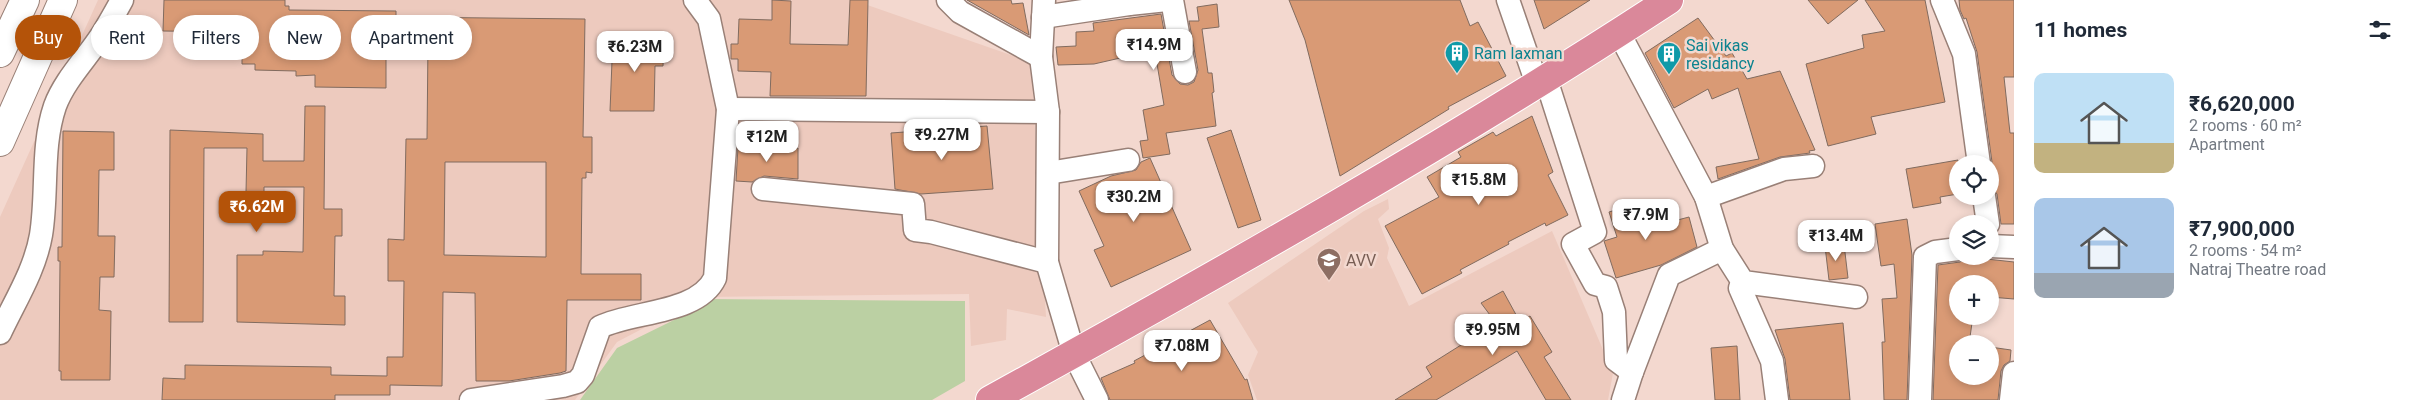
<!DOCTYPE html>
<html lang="en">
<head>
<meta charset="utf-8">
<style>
	:root { --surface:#fff; --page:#f2f2f3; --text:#1f2937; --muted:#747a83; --accent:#b45309 }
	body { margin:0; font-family:Roboto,sans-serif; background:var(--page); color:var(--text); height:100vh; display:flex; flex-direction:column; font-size:19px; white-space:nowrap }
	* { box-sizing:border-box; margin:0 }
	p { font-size:16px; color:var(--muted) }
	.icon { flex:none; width:28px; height:28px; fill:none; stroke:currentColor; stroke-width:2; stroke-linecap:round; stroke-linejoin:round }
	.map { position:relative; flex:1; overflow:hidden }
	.drawer { display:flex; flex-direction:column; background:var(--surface); width:400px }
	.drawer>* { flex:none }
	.hud { position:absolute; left:15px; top:15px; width:475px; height:45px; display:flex; gap:10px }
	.controls { position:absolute; left:1949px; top:155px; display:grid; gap:10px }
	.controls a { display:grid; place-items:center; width:50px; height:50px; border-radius:50%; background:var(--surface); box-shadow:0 2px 8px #0003; font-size:25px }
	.price { position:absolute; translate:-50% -42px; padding:0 11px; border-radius:10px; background:#fff; color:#222; font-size:16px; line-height:32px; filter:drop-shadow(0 1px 2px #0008) }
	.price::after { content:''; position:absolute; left:50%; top:30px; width:15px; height:11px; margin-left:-8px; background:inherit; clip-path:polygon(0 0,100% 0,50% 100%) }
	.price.active { background:var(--accent); color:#fff }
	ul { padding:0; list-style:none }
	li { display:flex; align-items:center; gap:15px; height:125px; padding:0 20px }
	li span { display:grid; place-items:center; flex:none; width:140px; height:100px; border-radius:10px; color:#555 }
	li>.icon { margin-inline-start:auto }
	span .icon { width:60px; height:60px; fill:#fffc; stroke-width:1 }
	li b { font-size:21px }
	h2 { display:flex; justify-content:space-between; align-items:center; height:60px; padding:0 20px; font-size:21px }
	.chip { padding:0 18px; border-radius:22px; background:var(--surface); box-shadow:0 2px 8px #0003; font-size:18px; line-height:45px }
	.chip.active { background:var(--accent); color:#fff }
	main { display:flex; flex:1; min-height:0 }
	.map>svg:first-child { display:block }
	.built { fill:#edcabe }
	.green { fill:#bbd0a3 }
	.building { fill:#d99a75; stroke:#816b5f; fill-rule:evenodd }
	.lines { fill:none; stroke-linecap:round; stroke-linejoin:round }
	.minor-casing { stroke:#998077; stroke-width:25 }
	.secondary-casing { stroke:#998077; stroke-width:30 }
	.trunk-casing { stroke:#fff; stroke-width:30 }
	.minor { stroke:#fff; stroke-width:22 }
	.secondary { stroke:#fff; stroke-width:28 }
	.trunk { stroke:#da889a; stroke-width:28 }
	.labels { text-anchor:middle; stroke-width:5; stroke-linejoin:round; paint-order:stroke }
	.culture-label { font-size:16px; fill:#0d838f; stroke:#f3d8cf; text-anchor:start }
	.education-label { font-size:16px; fill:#785e54; stroke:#f3d8cf; text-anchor:start }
</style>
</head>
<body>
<main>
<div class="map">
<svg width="2014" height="400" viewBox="0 0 2014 400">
	<rect width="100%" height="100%" fill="#f3d8cf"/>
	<g class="built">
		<path d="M98,0H853L1031,62L1046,317L1007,309L1006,340L971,346L969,294L703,297L617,342L575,400H0V217Z"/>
		<path d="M1388,199L1389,209L1378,219L1389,248L1387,258L1409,306L1552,231L1613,373L1608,400H1257L1248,375L1258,352L1228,303L1364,211Z"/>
	</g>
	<path class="green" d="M704,299L965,301V381L932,400H580L617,348L680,317Z"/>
	<g class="building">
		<path d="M164,0H285V6H289V10L396,11V17L585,19L583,137H592V173L586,172V178H582L581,274H641V300H567L566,371L560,373L509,381H476L475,293L443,292L442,386L390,385V395H335V400H162L163,378L185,379V365L331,367V375L387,376V357H403L404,281H388V239L404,240L406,139H427L428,42H386V88L315,87V75L296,76V71L255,70V64H242V32L163,31ZM445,162H546V257L444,255Z"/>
		<path d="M772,0L791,1L790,44L848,45L850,0H868L866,96H770L771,72L738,71V59H731V44H738L739,19L772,20Z"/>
		<path d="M967,0H1011L1012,4L1023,3L1029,35Z"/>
		<path d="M1289,0H1460L1470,26L1478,22L1506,76L1448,107L1449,109L1340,176L1305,40Z"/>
		<path d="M1534,0H1590L1544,29Z"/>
		<path d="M1808,0H1858L1828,24Z"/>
		<path d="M1865,0H1925L1945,102L1871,117L1876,134L1828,146L1806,64L1864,48L1862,35L1885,31Z"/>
		<path d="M1959,0H2014V77H2004L2010,133H2014V224H2001L1997,194L1990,185L1992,162L1977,52L1966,18L1964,19L1960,10Z"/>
		<path d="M1217,4L1219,27L1202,29L1208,73H1212L1214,92L1212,93L1216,126L1166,133L1170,154L1143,158L1140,141L1148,140L1143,110L1164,105L1156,58L1130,59L1129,56L1094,64L1058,65L1056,47L1076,46V32L1094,31L1093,23L1161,14L1172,75L1180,84L1188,85L1194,82L1198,70L1189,21H1199L1197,7Z"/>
		<path d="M1698,18L1726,56L1732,53L1747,79L1780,71L1815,150L1809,151L1810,153L1780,157L1718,179L1716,167L1759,159L1738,88L1712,99L1708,89L1674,108L1645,53Z"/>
		<path d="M613,36L664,38L663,66H655L654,111H610Z"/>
		<path d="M305,106H325L324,209H342V236H335L334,296H345V325L237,322V255H263V251L303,252L304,187H264V192H246L247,148H204L203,322H169L170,130L263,134V161H304Z"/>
		<path d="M1532,116L1553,172L1548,175L1568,215L1546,226L1545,223L1508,242L1509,244L1460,270L1462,273L1422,294L1385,226L1439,197L1427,177L1461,157L1458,152L1493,132L1496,136Z"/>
		<path d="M987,126L993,189L921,194L895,189L891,133Z"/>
		<path d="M1231,130L1261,220L1238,228L1207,138Z"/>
		<path d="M63,131L114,132V170H99L98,236H115L114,277H100L99,310L111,311L110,380H61V371H59L60,261H58V247H62Z"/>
		<path d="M738,147L798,148V179L764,176L752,182L736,181Z"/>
		<path d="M1150,158L1191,250L1111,287L1094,250L1104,246L1079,191L1111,176L1136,170L1141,162Z"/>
		<path d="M1958,160V194L1940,197L1941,203L1913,208L1906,169Z"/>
		<path d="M1643,202L1651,227L1689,217L1697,247L1661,265L1616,278L1604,241L1617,237L1609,212Z"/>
		<path d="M1907,219L1912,255L1907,400H1884L1882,342H1885L1882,299L1897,298L1894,264L1881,266L1875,224Z"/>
		<path d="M1844,244L1848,278L1829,280L1825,246Z"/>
		<path d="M1968,257L2014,262V299L1990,297V284H1958V316H1973L1969,344H1958V376H1990V347L2011,350L2010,361L2004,365L2001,371L1998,400H1933L1938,265L1960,262Z"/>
		<path d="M1503,291L1520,322L1530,316L1552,352L1544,357L1571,400H1546L1517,351L1436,400H1395L1432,377L1426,367L1496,323L1481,303Z"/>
		<path d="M1210,320L1245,380L1247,379L1253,400H1110L1101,378L1135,363L1134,361Z"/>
		<path d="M1843,323L1850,400H1790L1785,359L1775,330Z"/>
		<path d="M1737,346L1740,400H1715L1711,348Z"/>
	</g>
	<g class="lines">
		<defs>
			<g id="minor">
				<path d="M948,0L960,12L1041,57"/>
				<path d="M1044,0L1041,57L1048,112L1047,262L1074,354L1097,400"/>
				<path d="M1172,0L1185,72"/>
				<path d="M1508,0L1537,84"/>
				<path d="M1942,0L1964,54L1979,164"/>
				<path d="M1129,4L1167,0"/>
				<path d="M1043,17L1129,4L1128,0"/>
				<path d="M1619,33L1706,197L1722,249L1743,282L1856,297"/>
				<path d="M1546,79L1595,232L1573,244L1595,284L1606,287L1614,312L1616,360L1632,372"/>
				<path d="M728,109L1048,112"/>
				<path d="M1048,173L1128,160"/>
				<path d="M763,189L913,204L915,230L931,232L1047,262"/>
				<path d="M1984,196L1988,224"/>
				<path d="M1706,197L1784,169L1813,166"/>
				<path d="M1990,246L2014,247"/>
				<path d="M1743,282L1740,288L1772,361L1777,400"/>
				<path d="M0,333C15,301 35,270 41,235C48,192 41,147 55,106C65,79 88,57 103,33C110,22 116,11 122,0"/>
				<path d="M471,400L563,386L577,382L583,375L600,327C633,311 698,314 715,278L728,109L709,19L695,0"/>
				<path d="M1623,400L1632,372L1669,275L1722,249"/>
				<path d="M1920,400L1925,257L1935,252L1958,249"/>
				<path d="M2011,400L2014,373"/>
			</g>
			<g id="secondary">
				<path d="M0,53L25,0"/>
				<path d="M0,142L63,0"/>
			</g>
			<path id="trunk" d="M990,400C1220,273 1449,144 1669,0"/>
		</defs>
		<use href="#minor" class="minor-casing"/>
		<use href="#secondary" class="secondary-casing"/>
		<use href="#trunk" class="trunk-casing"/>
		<use href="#minor" class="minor"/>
		<use href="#secondary" class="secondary"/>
		<use href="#trunk" class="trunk"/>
	</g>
	<defs>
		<symbol id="building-pin" viewBox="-11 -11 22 30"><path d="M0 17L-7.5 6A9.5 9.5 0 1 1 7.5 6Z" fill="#0f9aa8" stroke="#f3d8cf"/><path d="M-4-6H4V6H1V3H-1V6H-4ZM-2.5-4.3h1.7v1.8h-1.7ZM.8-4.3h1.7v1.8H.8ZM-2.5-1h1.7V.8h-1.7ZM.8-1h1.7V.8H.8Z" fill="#fff"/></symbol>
		<symbol id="university-pin" viewBox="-11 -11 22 30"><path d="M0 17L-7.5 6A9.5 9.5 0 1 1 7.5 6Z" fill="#8d6e63" stroke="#f3d8cf"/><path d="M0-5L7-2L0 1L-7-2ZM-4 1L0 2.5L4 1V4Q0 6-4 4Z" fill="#fff"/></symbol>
	</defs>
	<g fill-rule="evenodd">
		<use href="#building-pin" x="1443" y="39" width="28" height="38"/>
		<use href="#building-pin" x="1655" y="40" width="28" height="38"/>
		<use href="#university-pin" x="1315" y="246" width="28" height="38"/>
	</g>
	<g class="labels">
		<g class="culture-label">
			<text x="1686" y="51">Sai vikas<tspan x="1686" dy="18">residancy</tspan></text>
			<text x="1474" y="59">Ram laxman</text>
		</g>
		<g class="education-label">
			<text x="1346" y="266">AVV</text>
		</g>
	</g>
</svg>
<div class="controls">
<a><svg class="icon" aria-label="locate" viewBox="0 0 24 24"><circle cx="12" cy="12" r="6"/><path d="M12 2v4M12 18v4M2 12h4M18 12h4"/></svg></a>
<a><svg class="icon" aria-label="layers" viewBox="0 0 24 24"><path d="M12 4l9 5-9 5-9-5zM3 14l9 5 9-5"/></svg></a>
<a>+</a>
<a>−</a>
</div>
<b class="price" style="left:1154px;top:71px">₹14.9M</b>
<b class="price" style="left:635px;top:73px">₹6.23M</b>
<b class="price" style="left:942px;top:161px">₹9.27M</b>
<b class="price" style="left:767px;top:163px">₹12M</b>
<b class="price" style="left:1479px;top:206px">₹15.8M</b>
<b class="price" style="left:1134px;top:223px">₹30.2M</b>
<b class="price active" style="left:257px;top:233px">₹6.62M</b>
<b class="price" style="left:1646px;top:241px">₹7.9M</b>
<b class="price" style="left:1836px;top:262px">₹13.4M</b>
<b class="price" style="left:1493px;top:356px">₹9.95M</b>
<b class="price" style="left:1182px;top:372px">₹7.08M</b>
<div class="hud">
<a class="chip active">Buy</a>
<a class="chip">Rent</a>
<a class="chip">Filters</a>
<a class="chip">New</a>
<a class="chip">Apartment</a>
</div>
</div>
<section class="drawer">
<h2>11 homes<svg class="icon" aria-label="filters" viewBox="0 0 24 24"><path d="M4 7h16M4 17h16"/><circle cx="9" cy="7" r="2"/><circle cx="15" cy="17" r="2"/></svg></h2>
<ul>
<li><span style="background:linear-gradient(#bfe0f5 70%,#c2b280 0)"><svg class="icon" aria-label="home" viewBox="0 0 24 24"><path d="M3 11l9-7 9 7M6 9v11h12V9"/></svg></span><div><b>₹6,620,000</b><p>2 rooms · 60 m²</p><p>Apartment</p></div></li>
<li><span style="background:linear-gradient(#a9c7e8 75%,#9aa5b1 0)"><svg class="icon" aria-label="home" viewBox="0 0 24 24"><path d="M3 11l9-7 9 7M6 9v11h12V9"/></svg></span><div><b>₹7,900,000</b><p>2 rooms · 54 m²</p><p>Natraj Theatre road</p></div></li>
</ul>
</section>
</main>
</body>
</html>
